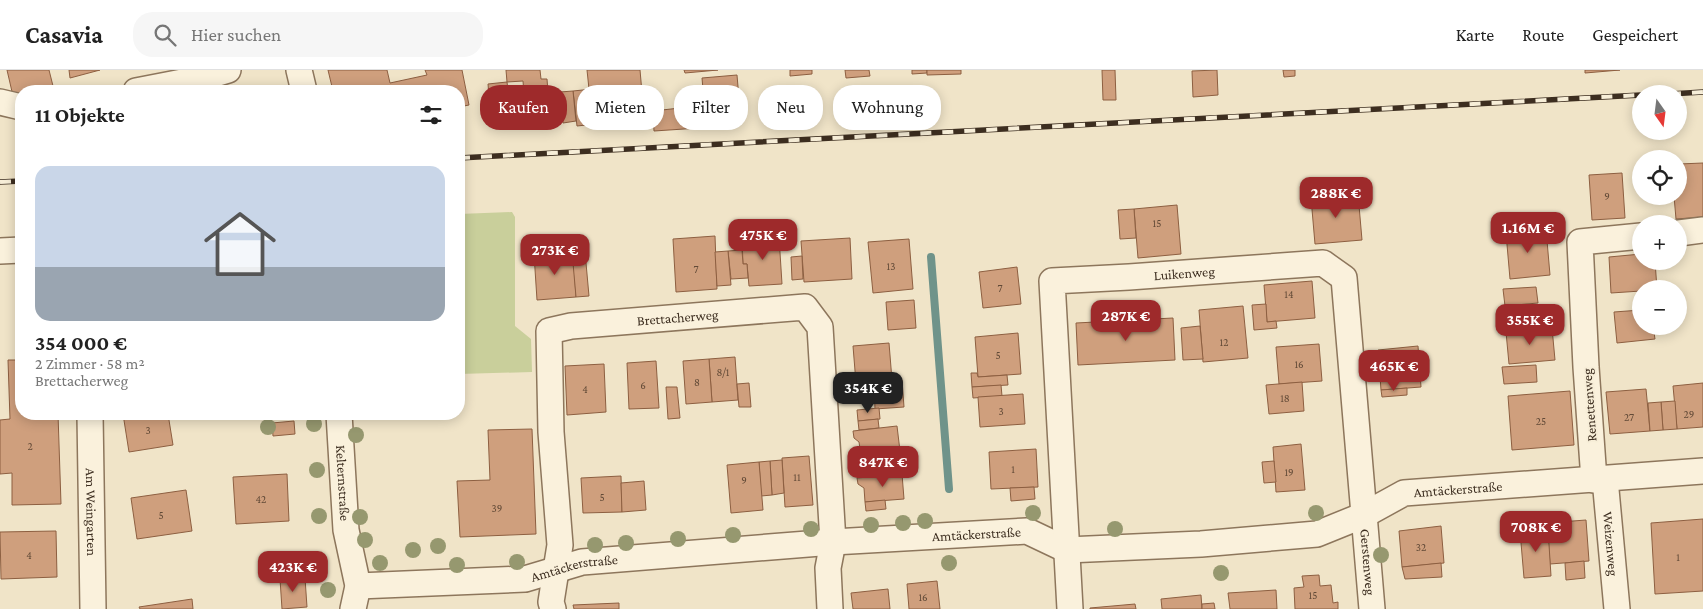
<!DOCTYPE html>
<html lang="de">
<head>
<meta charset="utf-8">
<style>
	:root { --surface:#fff; --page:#f6f6f6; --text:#222; --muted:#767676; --line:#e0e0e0; --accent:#9e2a2b }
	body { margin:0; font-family:"Crimson Pro",serif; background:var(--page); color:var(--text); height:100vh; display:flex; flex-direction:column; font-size:19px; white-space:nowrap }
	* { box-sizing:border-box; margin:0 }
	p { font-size:16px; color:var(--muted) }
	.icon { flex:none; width:28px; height:28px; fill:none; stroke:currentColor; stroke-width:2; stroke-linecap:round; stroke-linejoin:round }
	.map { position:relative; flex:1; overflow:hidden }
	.side { position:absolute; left:15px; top:15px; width:450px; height:335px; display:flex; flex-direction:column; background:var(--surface); border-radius:20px; box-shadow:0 2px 12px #0003 }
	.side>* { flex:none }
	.banner { position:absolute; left:480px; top:15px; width:475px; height:45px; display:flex; gap:10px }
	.needle { width:32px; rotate:166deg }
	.buttons { position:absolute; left:1632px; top:15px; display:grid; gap:10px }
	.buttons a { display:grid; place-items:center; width:55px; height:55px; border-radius:50%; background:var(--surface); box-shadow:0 2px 12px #0003; font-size:25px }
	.price { position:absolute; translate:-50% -42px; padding:0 11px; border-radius:10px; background:var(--accent); color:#fff; font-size:16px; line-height:32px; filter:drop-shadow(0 1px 2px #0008) }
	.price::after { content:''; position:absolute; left:50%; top:30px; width:15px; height:11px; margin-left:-8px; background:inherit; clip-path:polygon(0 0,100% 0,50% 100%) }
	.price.selected { background:#222; color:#fff }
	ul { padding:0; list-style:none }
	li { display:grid; align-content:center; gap:10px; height:265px; padding:0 20px }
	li+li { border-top:1px solid var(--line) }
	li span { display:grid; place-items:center; height:155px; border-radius:15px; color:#555 }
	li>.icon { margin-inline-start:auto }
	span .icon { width:90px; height:90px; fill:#fffc; stroke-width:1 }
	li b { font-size:21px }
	h2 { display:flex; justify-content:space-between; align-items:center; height:60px; padding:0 20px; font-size:21px }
	.chip { padding:0 18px; border-radius:20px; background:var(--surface); box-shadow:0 2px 12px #0003; font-size:18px; line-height:45px }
	.chip.selected { background:var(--accent); color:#fff }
	header { display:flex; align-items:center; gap:30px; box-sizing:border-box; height:70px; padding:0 25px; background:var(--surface); border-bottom:1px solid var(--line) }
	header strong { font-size:24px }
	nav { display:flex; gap:28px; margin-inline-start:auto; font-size:18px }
	.search { width:350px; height:45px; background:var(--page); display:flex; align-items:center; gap:12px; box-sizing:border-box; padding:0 18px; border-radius:20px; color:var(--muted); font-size:19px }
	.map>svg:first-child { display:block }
	.green { fill:#c9cf9b }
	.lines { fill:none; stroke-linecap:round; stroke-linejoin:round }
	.stream { stroke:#6f938a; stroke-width:8 }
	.building { fill:#cf9f7d; stroke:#8d5f41 }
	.minor-casing { stroke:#8d765c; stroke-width:28 }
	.minor { stroke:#faf1dc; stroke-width:25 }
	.rail-casing { stroke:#3d2e20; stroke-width:5.5 }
	.rail { stroke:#f7eed8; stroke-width:4; stroke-dasharray:11; stroke-linecap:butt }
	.tree { fill:#96986f }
	.labels { text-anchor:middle; stroke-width:4; stroke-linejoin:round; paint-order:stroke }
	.number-label { font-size:11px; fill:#624a37 }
	.street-label { font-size:14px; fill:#3d2e20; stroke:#f7eed8 }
</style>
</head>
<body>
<header>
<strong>Casavia</strong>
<div class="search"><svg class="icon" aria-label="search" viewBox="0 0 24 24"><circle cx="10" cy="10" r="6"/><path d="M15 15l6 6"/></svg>Hier suchen</div>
<nav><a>Karte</a><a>Route</a><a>Gespeichert</a></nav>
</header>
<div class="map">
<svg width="1703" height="539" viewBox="0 0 1703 539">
	<rect width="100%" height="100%" fill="#f0e4c8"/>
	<path class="green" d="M512,142L515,147V256L531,269L532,302L459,304V144Z"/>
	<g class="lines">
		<path class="stream" d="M931,187L949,419"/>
	</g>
	<g class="building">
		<path d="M7,0H49L53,16L31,21H21V24L13,26Z"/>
		<path d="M69,0H100L70,8Z"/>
		<path d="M328,0H387L390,13L427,5L425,0H462L469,35L459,37V21H333Z"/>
		<path d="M506,0H540L541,9H547L549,35L525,37L523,11L507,12Z"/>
		<path d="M587,0H640L643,34L614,38L612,17L589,19Z"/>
		<path d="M684,0H718L685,3Z"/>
		<path d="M790,0H812V4L790,6Z"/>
		<path d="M845,0H869L870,6L846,8Z"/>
		<path d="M912,0H927V3L912,4Z"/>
		<path d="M927,0H961V4L927,5Z"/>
		<path d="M1102,0H1115L1116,30H1103Z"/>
		<path d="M1217,0L1218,25L1193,27L1192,1Z"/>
		<path d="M1283,0H1295V6L1284,7Z"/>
		<path d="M1585,0H1620L1585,3Z"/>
		<path d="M737,5L740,40L705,43L702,8Z"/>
		<path d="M507,12L510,36L490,38L488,14Z"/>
		<path d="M612,17L615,52L577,56L573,21Z"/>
		<path d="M573,21L576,51L563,53L560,22Z"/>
		<path d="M698,36L699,58L654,61L653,41Z"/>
		<path d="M1703,93V147L1676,149L1674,126H1679V94Z"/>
		<path d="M1622,103L1625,148L1592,150L1589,105Z"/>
		<path d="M1358,124L1362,170L1315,174L1311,128Z"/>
		<path d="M1177,135L1181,184L1138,188L1134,139Z"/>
		<path d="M1134,139L1136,168L1120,169L1118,140Z"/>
		<path d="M1546,159L1550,205L1510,209L1506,163Z"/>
		<path d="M715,166L717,219L676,222L673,169Z"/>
		<path d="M779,167L782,214L749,216L747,194H743L742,169Z"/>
		<path d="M850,168L852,209L804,212L801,171Z"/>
		<path d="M909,169L913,219L873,223L868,172Z"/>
		<path d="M742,180L743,194H747L748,208L731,209L728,181Z"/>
		<path d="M573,181L576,227L537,230L534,184Z"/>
		<path d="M728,181L731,215L717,216L715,182Z"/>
		<path d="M1641,184V191H1655L1657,219H1641V221L1611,223L1609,187Z"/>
		<path d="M802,186L803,209L792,210L791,187Z"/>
		<path d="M573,193H586L589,226L576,227Z"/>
		<path d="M1017,197L1021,234L983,238L979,202Z"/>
		<path d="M1312,211L1315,248L1267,252L1264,215Z"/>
		<path d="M1536,217L1538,233L1505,236L1503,219Z"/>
		<path d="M914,230L916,258L888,260L886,232Z"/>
		<path d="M19,232H21V278Z"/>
		<path d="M1266,234L1267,252L1276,251L1277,258L1254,260L1252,235Z"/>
		<path d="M1243,236L1248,288L1203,292L1199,240Z"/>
		<path d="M1641,240V256H1653L1655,269L1617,273L1614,242Z"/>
		<path d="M1173,248L1175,290L1078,295L1076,253Z"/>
		<path d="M1200,256L1203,289L1183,290L1181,258Z"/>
		<path d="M1552,258L1555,290L1509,294L1506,262Z"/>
		<path d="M1018,263L1021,304L978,307L975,267Z"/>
		<path d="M889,273L892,310L856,313L853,276Z"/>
		<path d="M1319,274L1322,311L1279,314L1276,277Z"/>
		<path d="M1418,276L1421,317L1381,320L1378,280Z"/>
		<path d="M735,287L738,330L712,332L709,289Z"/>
		<path d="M709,289L712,332L686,334L683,291Z"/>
		<path d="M8,290H21V344H58L61,434L12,435V403L0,404V350L10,349Z"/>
		<path d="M656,291L659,338L629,339L627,293Z"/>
		<path d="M604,294L606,342L567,345L565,296Z"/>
		<path d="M1536,295L1537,312L1504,314L1502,297Z"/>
		<path d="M971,303H977L978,307L1007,305L1008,315L972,317Z"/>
		<path d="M902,310L904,337L875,339L874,312Z"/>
		<path d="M1302,312L1304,341L1269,344L1266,315Z"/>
		<path d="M749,313L751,337H739L737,314Z"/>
		<path d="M1703,313V357L1677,359L1673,316Z"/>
		<path d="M1001,315L1002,326L973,328L972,317Z"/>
		<path d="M666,317H677L680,348L668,349Z"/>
		<path d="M1407,318V325L1382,327L1381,320Z"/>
		<path d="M1646,319L1650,361L1610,364L1606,322Z"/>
		<path d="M1570,321L1574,375L1512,380L1508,326Z"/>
		<path d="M1023,324L1025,354L980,357L978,327Z"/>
		<path d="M1675,331L1677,359L1663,360L1661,332Z"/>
		<path d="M1661,332L1663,360L1650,361L1648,333Z"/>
		<path d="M879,338L880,349L858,351L857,340Z"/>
		<path d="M123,344H168L173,375L129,382Z"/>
		<path d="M878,349L879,358L859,360L858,351Z"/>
		<path d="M294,351L295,364L273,366L272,353Z"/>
		<path d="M897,356L900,381L861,385L859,372L854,368L853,361Z"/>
		<path d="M532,359L536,464L460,467L457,411L490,410L488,360Z"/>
		<path d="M1301,374L1305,420L1276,422L1273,377Z"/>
		<path d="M1036,379L1038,417L991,419L989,382Z"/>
		<path d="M900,381L902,404L863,408L862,395L856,391L855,385Z"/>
		<path d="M809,386L813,435L785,437L782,388Z"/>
		<path d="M782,390L784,423L772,425L770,391Z"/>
		<path d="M770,391L772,425L761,426L759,392Z"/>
		<path d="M1274,391L1276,412L1264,413L1262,392Z"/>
		<path d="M759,392L763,440L731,443L727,395Z"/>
		<path d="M287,404L289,451L236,454L233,407Z"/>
		<path d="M902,404L904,429L865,432L864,418L858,414L857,408Z"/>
		<path d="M621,406L622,442L583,443L581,408Z"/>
		<path d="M644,411L646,440L622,442L621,413Z"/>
		<path d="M1034,417L1035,429L1011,431L1010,418Z"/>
		<path d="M186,420L192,461L137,469L131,428Z"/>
		<path d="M885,430L886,439L866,441L865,432Z"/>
		<path d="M1703,449V521L1655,524L1651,453Z"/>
		<path d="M1586,450L1589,491L1550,494L1547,453Z"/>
		<path d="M1441,456L1444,493L1402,497L1399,461Z"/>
		<path d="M1548,459L1551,506L1524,508L1520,461Z"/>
		<path d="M56,461L57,507L1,509L0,462Z"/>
		<path d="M1584,491L1585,508L1566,510L1565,493Z"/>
		<path d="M1441,493L1442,507L1405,509L1402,497Z"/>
		<path d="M1319,505L1320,516L1331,515L1333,533L1338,532V539H1295L1294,518L1304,517L1302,506Z"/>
		<path d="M305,508L307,537L282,539L280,509Z"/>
		<path d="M937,511L940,539H909L907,514Z"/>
		<path d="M888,519L890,539H853L851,523Z"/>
		<path d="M1276,520L1277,539H1230L1228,523Z"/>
		<path d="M1201,525L1202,539H1162L1161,529Z"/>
		<path d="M192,529L193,539H140L139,537Z"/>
		<path d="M619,533V539H574L573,535Z"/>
		<path d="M1214,533L1215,539H1202V534Z"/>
		<path d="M1135,534L1136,539H1090V538Z"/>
	</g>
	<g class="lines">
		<defs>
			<g id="minor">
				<path d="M299,0L304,21"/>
				<path d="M136,21L198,9L228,0"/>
				<path d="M0,32L21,37"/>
				<path d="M1679,163L1703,160"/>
				<path d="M0,181L21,180"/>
				<path id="s1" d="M90,344L93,539"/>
				<path id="s2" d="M339,344L346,460L358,516L353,539"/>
				<path id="s3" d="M1605,409L1617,539"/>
				<path d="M1594,410L1586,297L1580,172L1641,166"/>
				<path id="s4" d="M358,516L525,509L582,492L833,472L1027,461L1067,480L1201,474L1317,464L1364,445L1404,423L1703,401"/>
				<path id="s5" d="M553,539L551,532L560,475L551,362L549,261L571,256L805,237L820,257L833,472L828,498L830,539"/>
				<path id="s6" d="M1070,539L1052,211L1129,207L1323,193L1344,208L1372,539"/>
			</g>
		</defs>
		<use href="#minor" class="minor-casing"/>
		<use href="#minor" class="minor"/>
		<defs>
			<g id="rail">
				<path d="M1670,24L1703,22"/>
				<path d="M459,88L1641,25"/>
				<path d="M0,112L21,111"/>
			</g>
		</defs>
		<use href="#rail" class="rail-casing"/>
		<use href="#rail" class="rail"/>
	</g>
	<g class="tree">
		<circle cx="314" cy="354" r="8"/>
		<circle cx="268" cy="357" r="8"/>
		<circle cx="356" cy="365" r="8"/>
		<circle cx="317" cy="400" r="8"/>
		<circle cx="1033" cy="443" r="8"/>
		<circle cx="1316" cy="443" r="8"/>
		<circle cx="319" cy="446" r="8"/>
		<circle cx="360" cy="447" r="8"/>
		<circle cx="925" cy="451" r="8"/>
		<circle cx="903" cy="453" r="8"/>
		<circle cx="871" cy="455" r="8"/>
		<circle cx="811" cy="459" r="8"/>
		<circle cx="1115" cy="459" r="8"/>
		<circle cx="733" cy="465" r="8"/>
		<circle cx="678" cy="469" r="8"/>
		<circle cx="365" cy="470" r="8"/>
		<circle cx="626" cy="473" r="8"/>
		<circle cx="595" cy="475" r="8"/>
		<circle cx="438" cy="476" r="8"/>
		<circle cx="413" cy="480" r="8"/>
		<circle cx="1381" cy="485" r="8"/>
		<circle cx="517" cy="492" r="8"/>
		<circle cx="380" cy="493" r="8"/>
		<circle cx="949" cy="493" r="8"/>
		<circle cx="457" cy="495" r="8"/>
		<circle cx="1221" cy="503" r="8"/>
		<circle cx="328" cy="520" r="8"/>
	</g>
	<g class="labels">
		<g class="number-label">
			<text x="1607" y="130">9</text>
			<text x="1157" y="157">15</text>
			<text x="891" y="200">13</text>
			<text x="696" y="203">7</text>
			<text x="1000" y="222">7</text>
			<text x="1289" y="228">14</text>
			<text x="1224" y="276">12</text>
			<text x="998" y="289">5</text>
			<text x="1299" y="298">16</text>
			<text x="723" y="306">8/1</text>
			<text x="697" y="316">8</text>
			<text x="643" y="319">6</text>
			<text x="585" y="323">4</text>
			<text x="1285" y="332">18</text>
			<text x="1001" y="345">3</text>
			<text x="1689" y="348">29</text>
			<text x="1629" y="351">27</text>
			<text x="1541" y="355">25</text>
			<text x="148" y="364">3</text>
			<text x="30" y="380">2</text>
			<text x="1013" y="403">1</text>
			<text x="1289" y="406">19</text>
			<text x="797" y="411">11</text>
			<text x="744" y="414">9</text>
			<text x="602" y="431">5</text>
			<text x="261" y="433">42</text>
			<text x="497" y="442">39</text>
			<text x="161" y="449">5</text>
			<text x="1421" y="481">32</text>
			<text x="29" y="489">4</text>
			<text x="1678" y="491">1</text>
			<text x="1313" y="529">15</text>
			<text x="923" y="531">16</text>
		</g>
		<g class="street-label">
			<text dy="5" stroke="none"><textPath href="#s6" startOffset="461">Luikenweg</textPath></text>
			<text dy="5" stroke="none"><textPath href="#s5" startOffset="409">Brettacherweg</textPath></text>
			<text transform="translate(1589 335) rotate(-94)" y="5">Renettenweg</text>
			<text dy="5" stroke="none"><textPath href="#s2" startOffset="69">Kelternstraße</textPath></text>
			<text dy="5" stroke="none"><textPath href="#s4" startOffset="1118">Amtäckerstraße</textPath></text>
			<text dy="5" stroke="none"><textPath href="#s1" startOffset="98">Am Weingarten</textPath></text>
			<text dy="5" stroke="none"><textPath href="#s4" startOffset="622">Amtäckerstraße</textPath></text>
			<text dy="5" stroke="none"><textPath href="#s3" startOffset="65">Weizenweg</textPath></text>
			<text dy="5" stroke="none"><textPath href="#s6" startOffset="911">Gerstenweg</textPath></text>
			<text dy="5" stroke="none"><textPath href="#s4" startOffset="218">Amtäckerstraße</textPath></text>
		</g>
	</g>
</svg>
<div class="buttons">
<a><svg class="needle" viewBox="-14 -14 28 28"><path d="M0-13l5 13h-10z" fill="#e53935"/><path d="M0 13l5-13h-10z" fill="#767676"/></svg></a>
<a><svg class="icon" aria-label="locate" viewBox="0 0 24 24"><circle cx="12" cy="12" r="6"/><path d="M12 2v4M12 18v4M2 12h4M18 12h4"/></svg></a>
<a>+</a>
<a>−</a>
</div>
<b class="price" style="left:1336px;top:149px">288K €</b>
<b class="price" style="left:1528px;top:184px">1.16M €</b>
<b class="price" style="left:763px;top:191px">475K €</b>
<b class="price" style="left:555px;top:206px">273K €</b>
<b class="price" style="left:1126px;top:272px">287K €</b>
<b class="price" style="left:1530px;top:276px">355K €</b>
<b class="price" style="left:1394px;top:322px">465K €</b>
<b class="price selected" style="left:868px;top:344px">354K €</b>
<b class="price" style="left:883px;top:418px">847K €</b>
<b class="price" style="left:1536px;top:483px">708K €</b>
<b class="price" style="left:293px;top:523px">423K €</b>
<div class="banner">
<a class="chip selected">Kaufen</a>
<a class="chip">Mieten</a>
<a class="chip">Filter</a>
<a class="chip">Neu</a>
<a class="chip">Wohnung</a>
</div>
<section class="side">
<h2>11 Objekte<svg class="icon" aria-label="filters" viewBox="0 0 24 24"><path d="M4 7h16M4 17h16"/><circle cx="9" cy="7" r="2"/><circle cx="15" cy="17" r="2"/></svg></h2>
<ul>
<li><span style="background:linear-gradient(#c9d6e8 65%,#9aa5b1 0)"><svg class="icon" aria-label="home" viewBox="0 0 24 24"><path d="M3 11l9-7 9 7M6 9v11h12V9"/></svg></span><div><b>354 000 €</b><p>2 Zimmer · 58 m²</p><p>Brettacherweg</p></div></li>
</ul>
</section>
</div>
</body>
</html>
